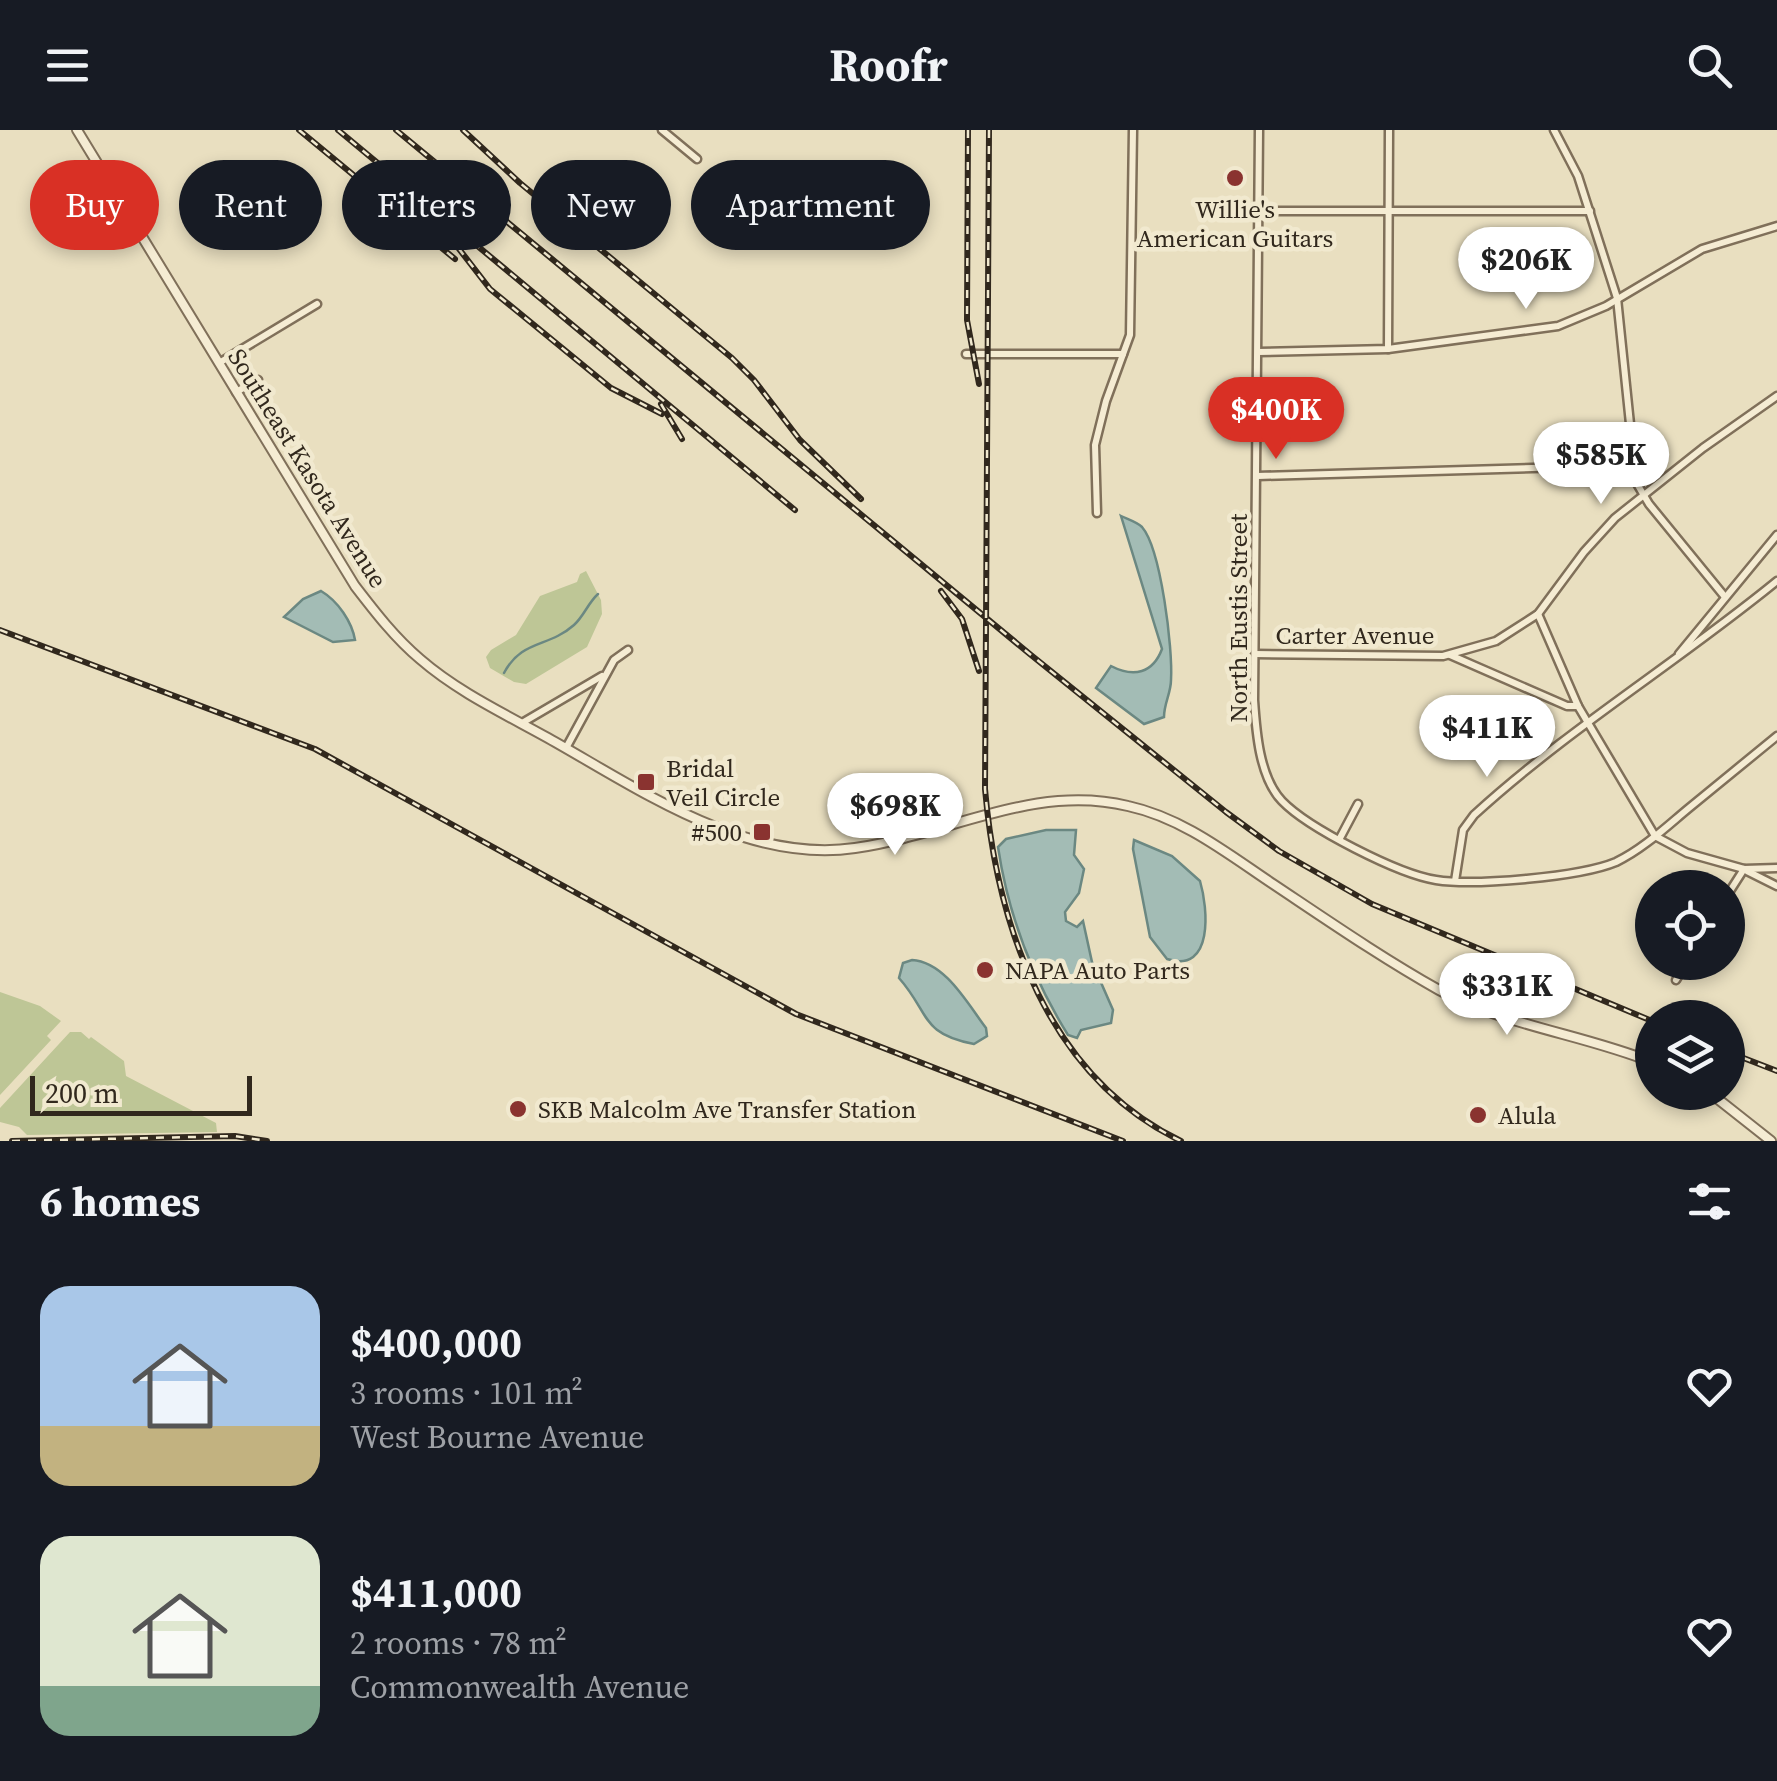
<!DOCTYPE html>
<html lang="en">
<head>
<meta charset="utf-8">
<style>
	:root { --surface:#171b24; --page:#20242c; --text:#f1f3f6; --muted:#9ea1a6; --accent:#d93025 }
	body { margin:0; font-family:"Source Serif 4",serif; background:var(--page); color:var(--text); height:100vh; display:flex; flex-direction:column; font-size:38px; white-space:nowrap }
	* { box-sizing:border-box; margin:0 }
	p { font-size:32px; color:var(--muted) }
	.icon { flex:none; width:55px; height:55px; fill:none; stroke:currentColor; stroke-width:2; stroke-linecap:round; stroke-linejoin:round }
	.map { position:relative; height:1011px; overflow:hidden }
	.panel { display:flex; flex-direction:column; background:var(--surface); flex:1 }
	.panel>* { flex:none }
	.top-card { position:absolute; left:30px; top:30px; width:1000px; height:90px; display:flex; gap:20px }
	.controls { position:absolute; left:1635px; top:740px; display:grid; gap:20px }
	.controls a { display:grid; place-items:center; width:110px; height:110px; border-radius:50%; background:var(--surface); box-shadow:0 5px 15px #0003; font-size:50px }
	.scale { position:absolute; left:30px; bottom:25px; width:222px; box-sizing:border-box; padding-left:10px; border:5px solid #31281d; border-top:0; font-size:28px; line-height:35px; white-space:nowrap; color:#31281d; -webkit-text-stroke:8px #f1e9cf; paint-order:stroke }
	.price { position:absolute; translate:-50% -85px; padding:0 22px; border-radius:35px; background:#fff; color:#222; font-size:32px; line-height:65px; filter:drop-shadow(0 2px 5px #0008) }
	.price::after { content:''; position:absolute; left:50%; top:60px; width:30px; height:22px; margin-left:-15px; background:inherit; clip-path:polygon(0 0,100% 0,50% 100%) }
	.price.selected { background:var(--accent); color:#fff }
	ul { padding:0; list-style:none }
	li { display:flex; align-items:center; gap:30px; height:250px; padding:0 40px }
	li span { display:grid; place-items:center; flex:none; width:280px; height:200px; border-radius:30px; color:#555 }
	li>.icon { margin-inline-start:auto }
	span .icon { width:120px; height:120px; fill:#fffc; stroke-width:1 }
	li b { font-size:42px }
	h2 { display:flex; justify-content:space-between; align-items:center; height:120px; padding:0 40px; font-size:42px }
	.chip { padding:0 35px; border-radius:45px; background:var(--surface); box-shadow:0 5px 15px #0003; font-size:35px; line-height:90px }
	.chip.selected { background:var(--accent); color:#fff }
	header { display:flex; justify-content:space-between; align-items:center; height:130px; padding:0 40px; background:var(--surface); font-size:45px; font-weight:700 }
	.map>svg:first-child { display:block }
	.green { fill:#bec696 }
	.water { fill:#a3bcb5; stroke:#6b8882; stroke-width:2.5 }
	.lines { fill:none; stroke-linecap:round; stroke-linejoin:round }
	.stream { stroke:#6b8882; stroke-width:2.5 }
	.minor-casing { stroke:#80705a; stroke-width:11 }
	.tertiary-casing { stroke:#80705a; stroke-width:12 }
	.minor { stroke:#f5ecd3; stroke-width:6 }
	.tertiary { stroke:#f5ecd3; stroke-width:8 }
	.rail-casing { stroke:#31281d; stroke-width:6 }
	.rail { stroke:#f1e9cf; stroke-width:2.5; stroke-dasharray:8; stroke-linecap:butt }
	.poi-dot { fill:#8a3330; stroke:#f1e9cf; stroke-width:4 }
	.labels { text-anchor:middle; stroke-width:9; stroke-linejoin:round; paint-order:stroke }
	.poi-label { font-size:25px; fill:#31281d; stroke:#f1e9cf; text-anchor:start }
	.street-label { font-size:25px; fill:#31281d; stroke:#f1e9cf }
</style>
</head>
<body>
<header><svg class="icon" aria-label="menu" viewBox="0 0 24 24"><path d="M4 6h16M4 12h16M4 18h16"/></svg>Roofr<svg class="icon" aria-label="search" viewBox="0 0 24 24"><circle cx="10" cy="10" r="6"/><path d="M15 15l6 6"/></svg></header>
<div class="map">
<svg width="1777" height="1011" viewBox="0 0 1777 1011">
	<rect width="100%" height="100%" fill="#e9dfc0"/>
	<g class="green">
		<path d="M586,441L601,470L602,484L587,517L526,554L514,552L490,538L486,527L491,520L516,505L540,466L577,452L580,444Z"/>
		<path d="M0,862L40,876L61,891L47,906L51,910L0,965Z"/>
		<path d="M70,902H81L89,909L91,907L124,931L126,946L216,993L217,1002L27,1005L19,997L0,992V978Z"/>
	</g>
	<g class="water">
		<path d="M1121,386C1127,389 1137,392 1142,397C1161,419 1173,519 1171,550C1171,563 1164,573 1164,587L1144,594L1096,558L1111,536C1134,548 1153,543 1162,519Z"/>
		<path d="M321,461C338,471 352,492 355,510L333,512L284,487L303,469Z"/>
		<path d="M1046,700H1076L1074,725L1084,739L1079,763L1065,782L1066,791L1077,797L1083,791L1092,832L1113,880L1111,893L1081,900L1077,908L1068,905C1032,847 1008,784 998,717L1006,709Z"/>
		<path d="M1134,710L1172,726L1200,751C1208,778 1214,844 1167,829L1150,807L1133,719Z"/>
		<path d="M912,830C945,832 967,873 986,898L987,906L974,914C920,904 930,883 899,848L903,833Z"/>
	</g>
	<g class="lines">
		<path class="stream" d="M504,543C522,509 548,518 574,495C584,486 588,473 598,464"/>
		<defs>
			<g id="minor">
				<path d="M662,0L697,29"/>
				<path d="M1259,0L1254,570C1256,600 1259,647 1282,671C1308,698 1398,744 1436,750C1474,756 1580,747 1616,732C1643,719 1666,697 1689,678C1718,654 1748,630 1777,606"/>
				<path d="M1554,0L1578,46L1617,168L1636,352L1649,374L1725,467"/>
				<path d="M1258,81H1590"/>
				<path d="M1388,219L1389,0"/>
				<path d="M1258,222L1388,219L1558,196L1606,176L1702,119L1777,96"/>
				<path d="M966,224H1123"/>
				<path d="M219,233L317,174"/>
				<path d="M236,262L258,250"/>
				<path d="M1258,346L1633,335"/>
				<path d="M1097,383L1095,315L1106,271L1130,205L1133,0"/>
				<path d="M1538,484L1578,576L1655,706L1687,723L1744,739L1777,738"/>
				<path d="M1255,524L1443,526L1496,511L1538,484L1584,422L1615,388L1703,318L1777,266"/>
				<path d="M1679,524L1777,405"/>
				<path d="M1450,525L1567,576H1578"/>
				<path d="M522,593L602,546"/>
				<path d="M566,618L614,530L628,520"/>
				<path d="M1340,708L1358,674"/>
				<path d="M1747,741L1777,756"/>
				<path d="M1455,751L1463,700L1474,685C1568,599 1678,532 1777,451"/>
				<path d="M1728,764L1744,739"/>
				<path d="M1676,850L1687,832"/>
			</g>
			<g id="tertiary">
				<path d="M77,0L355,456C375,482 395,508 420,529C458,562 505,584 548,608C639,659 745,734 855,718C948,705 1033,653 1128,676C1183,688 1228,724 1273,754C1327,790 1382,828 1439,860C1506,896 1582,904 1652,932"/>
				<path d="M1709,962L1771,1011"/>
			</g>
		</defs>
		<use href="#minor" class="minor-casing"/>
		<use href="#tertiary" class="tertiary-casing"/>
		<use href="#minor" class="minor"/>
		<use href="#tertiary" class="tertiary"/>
		<defs>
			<g id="rail">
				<path d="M299,0L455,129"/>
				<path d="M338,0L795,380"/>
				<path d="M396,0L1031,525L1226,682L1279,721L1372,774L1652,891"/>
				<path d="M463,0L520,53L732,228L754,250L800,310L861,369"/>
				<path d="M968,0L967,190L979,254"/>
				<path d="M989,0L985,659C997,797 1048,947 1181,1011"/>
				<path d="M439,93L490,159L611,258L662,284"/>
				<path d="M661,274L682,309"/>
				<path d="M941,461L962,489L979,541"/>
				<path d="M0,500L315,619L796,884L1123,1011"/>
				<path d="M1728,922L1777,941"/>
				<path d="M12,1011L235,1006L267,1011"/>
			</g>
		</defs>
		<use href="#rail" class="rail-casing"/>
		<use href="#rail" class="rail"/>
	</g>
	<g class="poi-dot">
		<circle cx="1235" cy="48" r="10"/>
		<rect x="636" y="642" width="20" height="20" rx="5"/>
		<rect x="752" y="692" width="20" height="20" rx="5"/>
		<circle cx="985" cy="840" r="10"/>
		<circle cx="518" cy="979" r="10"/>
		<circle cx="1478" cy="985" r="10"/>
	</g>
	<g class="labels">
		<g class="poi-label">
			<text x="1235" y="88" text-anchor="middle">Willie's<tspan x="1235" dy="29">American Guitars</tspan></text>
			<text x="666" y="647">Bridal<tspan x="666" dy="29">Veil Circle</tspan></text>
			<text x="742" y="711" text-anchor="end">#500</text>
			<text x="1005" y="849">NAPA Auto Parts</text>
			<text x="538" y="988">SKB Malcolm Ave Transfer Station</text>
			<text x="1498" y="994">Alula</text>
		</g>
		<g class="street-label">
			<text transform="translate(308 338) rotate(58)" y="9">Southeast Kasota Avenue</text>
			<text transform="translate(1238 488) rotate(-90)" y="9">North Eustis Street</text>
			<text x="1355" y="514">Carter Avenue</text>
		</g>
	</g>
</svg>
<div class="controls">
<a><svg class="icon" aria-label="locate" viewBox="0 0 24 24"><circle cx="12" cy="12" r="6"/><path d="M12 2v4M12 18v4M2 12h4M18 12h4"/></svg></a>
<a><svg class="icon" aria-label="layers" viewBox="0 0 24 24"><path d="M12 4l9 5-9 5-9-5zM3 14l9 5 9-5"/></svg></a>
</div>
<div class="scale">200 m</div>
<b class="price" style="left:1526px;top:182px">$206K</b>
<b class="price selected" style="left:1276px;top:332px">$400K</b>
<b class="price" style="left:1601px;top:377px">$585K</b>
<b class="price" style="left:1487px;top:650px">$411K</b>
<b class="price" style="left:895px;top:728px">$698K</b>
<b class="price" style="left:1507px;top:908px">$331K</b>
<div class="top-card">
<a class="chip selected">Buy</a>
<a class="chip">Rent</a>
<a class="chip">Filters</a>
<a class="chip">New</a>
<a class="chip">Apartment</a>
</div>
</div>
<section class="panel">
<h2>6 homes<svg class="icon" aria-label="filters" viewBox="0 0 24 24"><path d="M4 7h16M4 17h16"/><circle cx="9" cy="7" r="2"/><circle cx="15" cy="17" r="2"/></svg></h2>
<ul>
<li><span style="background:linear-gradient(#a9c7e8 70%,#c2b280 0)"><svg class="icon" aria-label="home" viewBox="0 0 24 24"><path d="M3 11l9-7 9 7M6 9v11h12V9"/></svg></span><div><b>$400,000</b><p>3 rooms · 101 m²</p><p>West Bourne Avenue</p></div><svg class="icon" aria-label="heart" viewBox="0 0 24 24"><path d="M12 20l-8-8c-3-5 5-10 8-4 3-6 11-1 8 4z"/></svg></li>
<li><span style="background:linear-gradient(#dfe7d0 75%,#7fa58c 0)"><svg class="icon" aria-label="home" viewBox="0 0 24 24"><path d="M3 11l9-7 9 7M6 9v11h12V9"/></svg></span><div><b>$411,000</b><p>2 rooms · 78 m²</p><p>Commonwealth Avenue</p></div><svg class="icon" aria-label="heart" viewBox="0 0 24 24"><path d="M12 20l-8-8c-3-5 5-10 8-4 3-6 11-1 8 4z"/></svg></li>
</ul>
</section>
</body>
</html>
